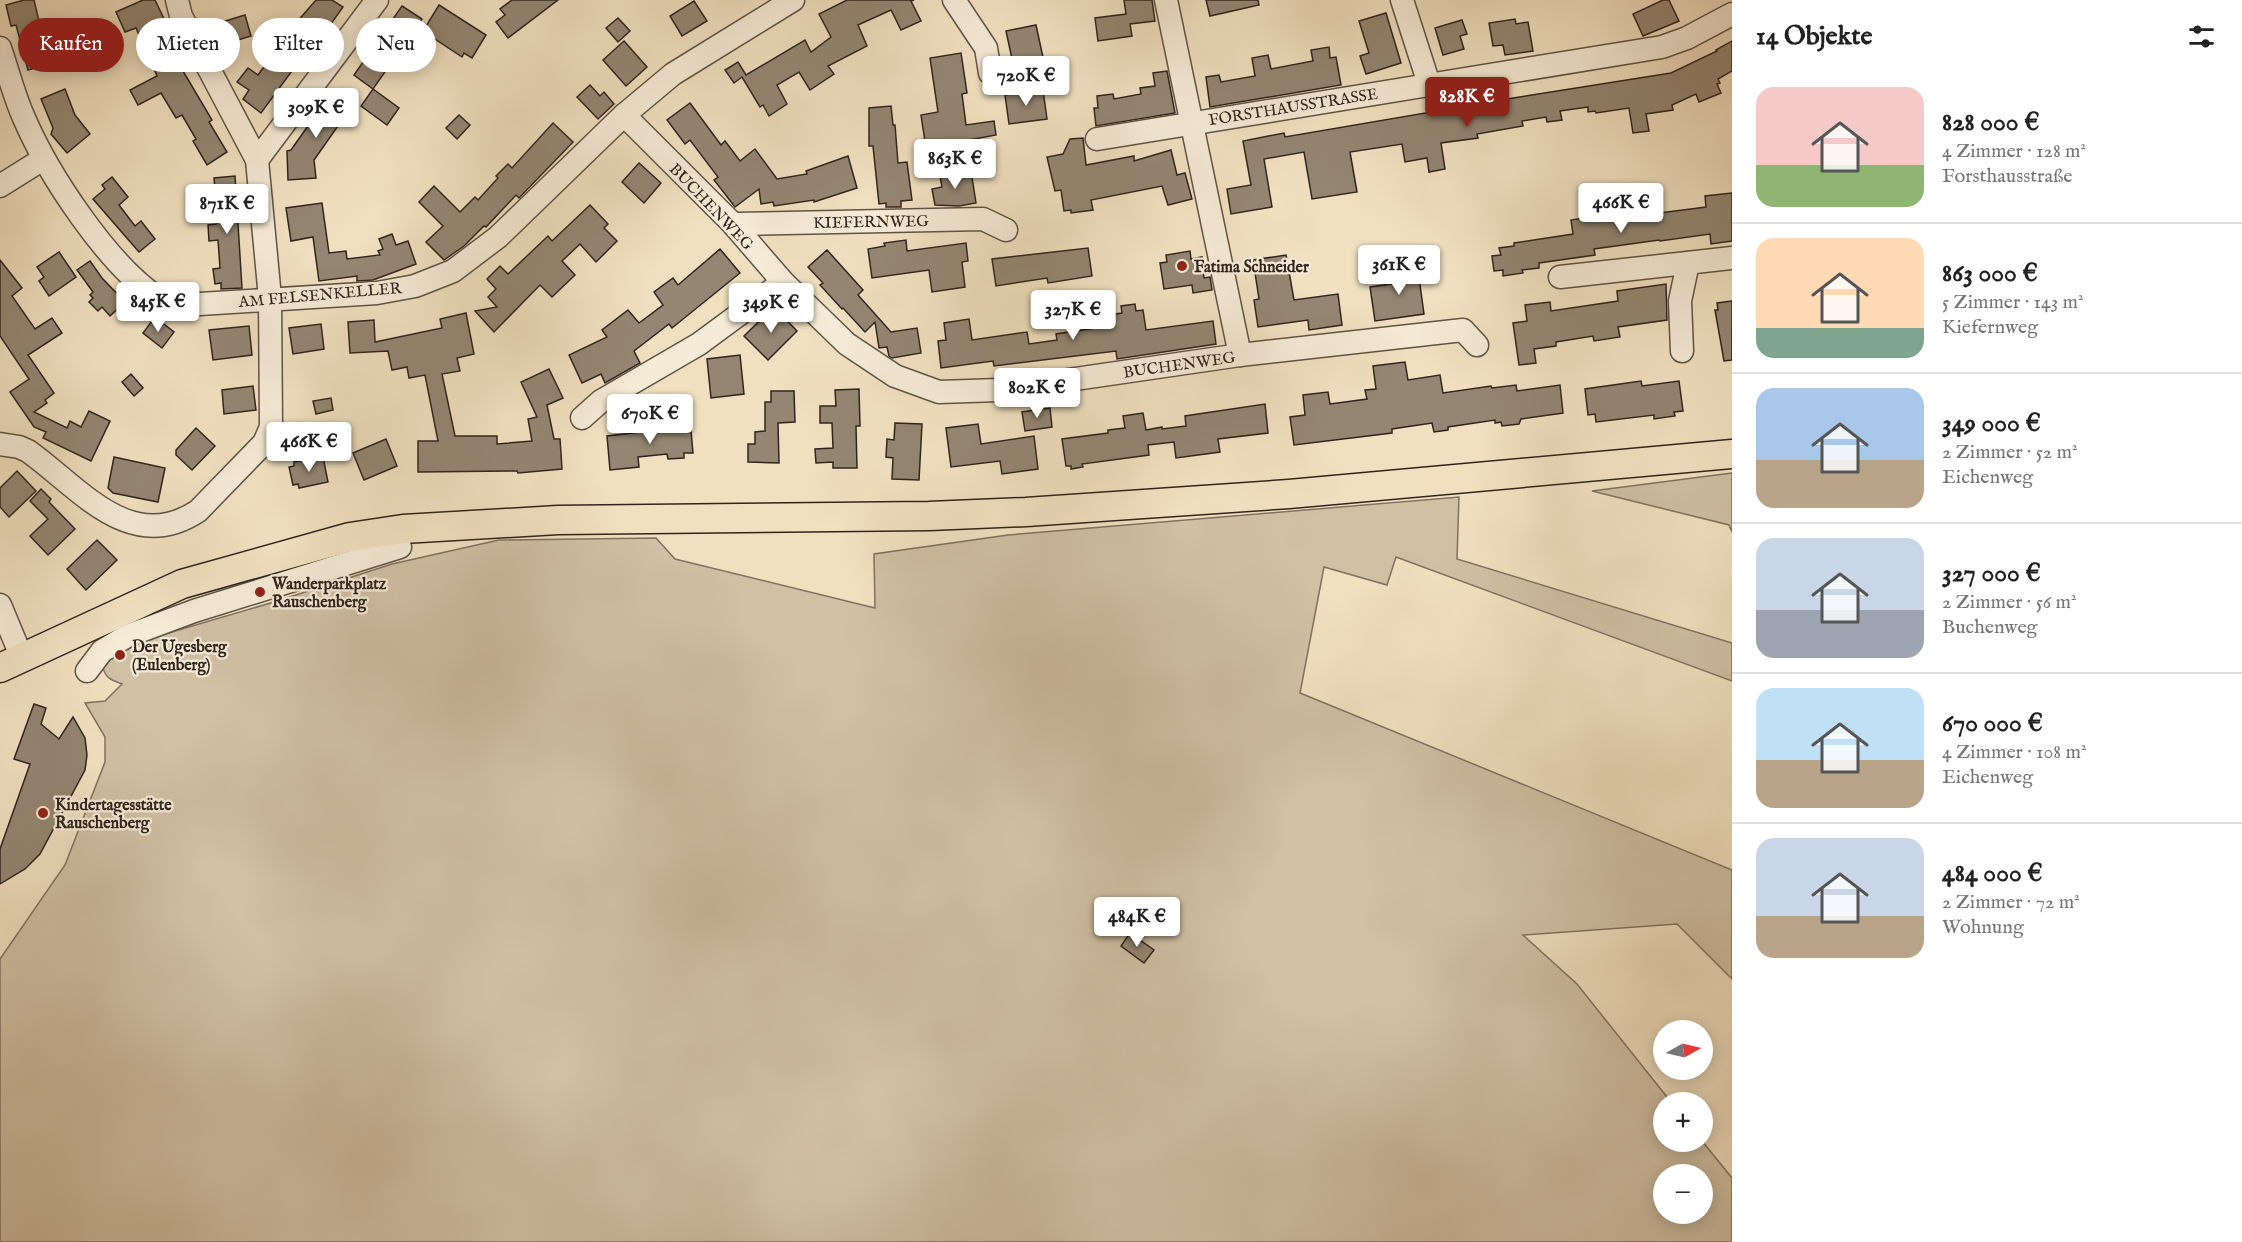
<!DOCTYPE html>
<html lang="de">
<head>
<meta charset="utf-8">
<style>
	:root { --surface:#fff; --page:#f6f6f6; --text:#222; --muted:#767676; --line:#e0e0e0; --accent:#8f2418 }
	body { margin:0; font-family:"IM FELL English",serif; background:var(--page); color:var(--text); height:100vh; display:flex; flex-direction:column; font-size:22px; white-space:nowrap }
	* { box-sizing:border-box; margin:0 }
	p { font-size:20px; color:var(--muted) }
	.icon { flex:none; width:33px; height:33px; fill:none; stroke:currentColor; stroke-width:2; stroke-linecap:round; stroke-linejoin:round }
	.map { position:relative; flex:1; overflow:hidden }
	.panel { display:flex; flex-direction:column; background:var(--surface); width:510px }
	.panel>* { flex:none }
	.hud { position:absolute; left:18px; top:18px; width:570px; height:54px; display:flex; gap:12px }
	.needle { width:39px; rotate:82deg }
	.controls { position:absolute; left:1653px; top:1020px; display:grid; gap:12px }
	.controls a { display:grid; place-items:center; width:60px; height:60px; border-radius:50%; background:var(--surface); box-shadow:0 3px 15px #0003; font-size:30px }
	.price { position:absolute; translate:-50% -51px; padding:0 14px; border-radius:6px; background:#fff; color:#222; font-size:20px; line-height:39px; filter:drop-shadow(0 2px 3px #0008) }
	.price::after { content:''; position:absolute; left:50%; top:36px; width:18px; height:14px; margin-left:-9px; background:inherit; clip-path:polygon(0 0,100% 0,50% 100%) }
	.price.on { background:var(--accent); color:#fff }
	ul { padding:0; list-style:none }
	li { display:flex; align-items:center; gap:18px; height:150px; padding:0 24px }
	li+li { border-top:2px solid var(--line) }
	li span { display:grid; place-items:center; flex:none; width:168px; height:120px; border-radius:18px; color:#555 }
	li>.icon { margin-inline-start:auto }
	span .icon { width:72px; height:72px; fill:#fffc; stroke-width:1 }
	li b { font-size:26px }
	h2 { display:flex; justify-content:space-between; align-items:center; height:72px; padding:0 24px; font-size:26px }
	.tag { padding:0 21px; border-radius:27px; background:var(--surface); box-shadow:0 3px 15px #0003; font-size:21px; line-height:54px }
	.tag.on { background:var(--accent); color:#fff }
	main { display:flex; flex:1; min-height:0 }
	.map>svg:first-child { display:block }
	.green { fill:#d0c0a4; stroke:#807260; stroke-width:1.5; fill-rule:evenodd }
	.building { fill:#948672; stroke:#30241d; stroke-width:1.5 }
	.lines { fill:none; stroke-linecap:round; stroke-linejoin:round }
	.minor-casing { stroke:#605346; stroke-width:25 }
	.major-casing { stroke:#30241d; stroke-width:31 }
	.minor { stroke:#f6ebd6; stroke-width:22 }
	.major { stroke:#f1e0c0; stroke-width:28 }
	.poi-dot { fill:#8f2418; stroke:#f6ebd6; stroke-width:2 }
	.labels { text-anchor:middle; stroke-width:4.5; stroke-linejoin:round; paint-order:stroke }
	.street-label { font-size:16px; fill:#30241d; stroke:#f6ebd6 }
	.poi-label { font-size:16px; font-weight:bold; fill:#30241d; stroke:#f6ebd6; text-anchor:start }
</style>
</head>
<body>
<main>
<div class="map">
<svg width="1732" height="1242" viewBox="0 0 1732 1242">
	<rect width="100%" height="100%" fill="#f1e0c0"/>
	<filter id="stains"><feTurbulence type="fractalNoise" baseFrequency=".00333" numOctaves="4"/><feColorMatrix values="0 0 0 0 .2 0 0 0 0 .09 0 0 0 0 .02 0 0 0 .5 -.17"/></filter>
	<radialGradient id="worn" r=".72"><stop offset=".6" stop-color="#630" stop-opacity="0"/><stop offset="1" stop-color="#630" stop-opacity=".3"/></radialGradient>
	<g class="green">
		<path d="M1732,473V532L1729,525L1592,491Z"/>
		<path d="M1459,497L1457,559L1732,643V681L1396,557L1387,585L1324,567L1300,693L1732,870V979L1677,924L1523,935L1577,984L1671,1102H1664V1142L1702,1141L1732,1178V1242H0V959L65,865L105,762V737L85,703L105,701L122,684C113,680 105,679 103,667C117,650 130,650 148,639L274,602L392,564L499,540L656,538L675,559L875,608L874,554L1008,535ZM1664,1174H1702V1214H1664Z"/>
	</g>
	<g class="building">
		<path d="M24,0H34L49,64L28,70L16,25L11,26L6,5Z"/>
		<path d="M143,0H155L188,69L183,71L212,120L209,122L227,152L207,165L193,141L196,139L182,115L176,118L161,93L138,105L130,90L157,76L136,28L125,32L116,12Z"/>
		<path d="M316,0H332L343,7L323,35L329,39L319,54L313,49L301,67L297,64L261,113L243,99L249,90L237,82L248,68L258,75L269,60L279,68L299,39L292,34L298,25L296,23Z"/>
		<path d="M512,0H558L508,38L496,22L505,15L500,9Z"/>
		<path d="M847,0H914L911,1L921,21L901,30L891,10L858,25L867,46L828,66L834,74L810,90L799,72L777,85L787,104L769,116L763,105L760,107L742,77L734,83L725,70L738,62L746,75L805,40L811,52L831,37L819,14Z"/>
		<path d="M1124,0H1152L1155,21L1130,24L1132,36L1098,41L1095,18L1126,14Z"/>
		<path d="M1206,0H1258L1259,5L1210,16Z"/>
		<path d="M1663,0H1669L1679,21L1643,36L1633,14Z"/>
		<path d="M694,1L707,21L682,36L670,16Z"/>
		<path d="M439,5L486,35L472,58L464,53L462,57L423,31Z"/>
		<path d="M402,6L422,19L373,89L354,75Z"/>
		<path d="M1386,13L1401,63L1366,74L1360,56L1369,53L1359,21Z"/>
		<path d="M245,15L251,36L228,43L222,22Z"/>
		<path d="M618,18L630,31L618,42L606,28Z"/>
		<path d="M1515,19L1516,24L1528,22L1533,51L1505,55L1503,45L1493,46L1489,23Z"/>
		<path d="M1462,20L1467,34L1460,36L1464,49L1443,55L1435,28Z"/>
		<path d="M1036,25L1044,62L1014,68L1006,31Z"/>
		<path d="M624,41L647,67L626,86L603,60Z"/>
		<path d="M1732,41V71L1718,79L1720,83L1717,84L1721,93L1699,102L1696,94L1672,105L1673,110L1646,114L1649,131L1633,133L1629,108L1596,113L1595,111L1588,112V107L1560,111L1562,120L1547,122L1546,117L1522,121L1523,126L1477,134L1478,138L1441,143L1445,169L1429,172L1427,158L1405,162L1402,144L1350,152L1357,192L1312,199L1304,152L1264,159L1272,207L1231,214L1227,189L1251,185L1243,141L1284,133L1285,137L1431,112L1432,115L1489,106L1491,113L1502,111L1501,100L1671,73L1717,51L1716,50Z"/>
		<path d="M1329,47L1330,58L1336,57L1341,85L1210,107L1206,77L1219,75L1221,82L1255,76L1252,58L1268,55L1271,69L1313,61L1311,50Z"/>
		<path d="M961,53L967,93L962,94L966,125L994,121L996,135L926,148L921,115L938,112L930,58Z"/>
		<path d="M1167,71L1175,113L1096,126L1094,108H1098L1097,96L1113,94L1114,99L1141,94L1140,88L1155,86L1153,73Z"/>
		<path d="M590,85L600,96L604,92L614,104L598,119L577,97Z"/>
		<path d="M65,89L75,115L90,134L67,153L51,134L53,128L41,99Z"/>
		<path d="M373,89L399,108L387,125L361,106Z"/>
		<path d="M1043,90L1047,119L1009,124L1005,95Z"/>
		<path d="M334,93L352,106L314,160L316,178L288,180L287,151L291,150L310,123L312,125Z"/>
		<path d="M690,103L721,145L725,141L740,161L755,149L777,179L807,174L806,171L848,156L857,188L814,202V200L774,206L773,202L761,204L759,189L735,207L714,180L718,177L690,140L685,144L667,120Z"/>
		<path d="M891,106L893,125H895L898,163L907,162L912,200L901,201V207H886V203L879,204L873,146H869V108Z"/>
		<path d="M459,115L470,125L457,139L446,128Z"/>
		<path d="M553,123L573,142L519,198L516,195L486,227L484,226L464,246L444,260L426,242L443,226L419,202L434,186L460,212L475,197L478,200L498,178L496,176L508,164L512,168Z"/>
		<path d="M1083,138L1086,165L1134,156V161L1171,150L1177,175L1185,173L1192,199L1168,205L1162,186L1091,200L1093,210L1071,213V210L1064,211L1061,190L1055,191L1047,157L1063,154L1070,139Z"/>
		<path d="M639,163L661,183L644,203L622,182Z"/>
		<path d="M971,171L976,203L959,206L935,205L932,189L942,187L940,176Z"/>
		<path d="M235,176L242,288L221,289V283L215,284L213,269L220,268L218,240L209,241L208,225L216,224L218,220L214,178Z"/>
		<path d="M112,177L128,197L119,205L135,226L141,221L155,239L139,252L93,199L105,189L102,185Z"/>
		<path d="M1732,193V241L1711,244L1710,234L1660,241L1659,240L1594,249L1595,255L1539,263V268L1522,270L1523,273L1503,276V270L1494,271L1492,256L1501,255L1499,248L1514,246V243L1573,234L1571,220L1643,208L1644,215L1706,207L1705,196Z"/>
		<path d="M322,203L329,253L346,251L347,259L380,255L378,251L383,249L379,239L392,234L396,245L408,241L416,264L373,280L357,281V276L319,281L313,237L291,241L286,208Z"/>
		<path d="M590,205L608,224L604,228L617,241L596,262L580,244L562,261L575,275L552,297L540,285L494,332L475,311L497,307L488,297L496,289L487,279L500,266L508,274L548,236L552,241Z"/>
		<path d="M906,240L907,251L966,243L968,261L962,262L965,287L932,292L929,270L872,278L868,249L885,246L884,243Z"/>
		<path d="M1088,248L1092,276L1048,283L1047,278L996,286L992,259Z"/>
		<path d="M720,249L740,273L672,328L669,324L634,351L640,363L605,383L601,374L582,383L569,355L607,337L602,330L628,310L639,323L663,305L654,292L673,278L678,285Z"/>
		<path d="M827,250L863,290L858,295L891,332L917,328L921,353L892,358L889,356L887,347L879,348L875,322L865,332L843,308L842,309L820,285L823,283L808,267Z"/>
		<path d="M1190,251L1191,259L1202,257L1204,278L1210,277L1212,290L1193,293L1192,285L1164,289L1160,263L1167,262L1166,255Z"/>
		<path d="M59,252L76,277L49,296L39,281L44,277L37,267Z"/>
		<path d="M1286,255L1294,300L1338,294L1342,325L1309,330L1308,320L1258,327L1254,300L1259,299L1253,260Z"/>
		<path d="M0,260L22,288L12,296L35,329L52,318L62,333L28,355L54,393L45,400L47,403L34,412L67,428L70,421L81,427L89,411L110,421L91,461L43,438L46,432L34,427L10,392L29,379L0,336Z"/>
		<path d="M90,261L102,278L125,302L110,316L102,307L98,311L89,302L93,298L90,295L93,292L77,270Z"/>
		<path d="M1417,263L1424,314L1375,321L1370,287L1398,283L1396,266Z"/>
		<path d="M1666,284L1667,320L1618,327L1620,337L1594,341L1593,336L1556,342V346L1534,349L1536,363L1519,365L1513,323L1527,321L1525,305L1550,302L1551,311L1618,301L1617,291Z"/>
		<path d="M1732,301V360L1724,361L1715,310H1718L1717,303Z"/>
		<path d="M1135,304L1136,311L1143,310L1146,330L1213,321L1216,344L1117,359L1116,351L994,366L993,361L941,368L938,341L946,340L944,323L969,319L972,340L1027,332L1029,344L1057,340L1056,334L1102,327L1101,316L1122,313L1121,306Z"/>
		<path d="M774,307L797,331L768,360L744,336Z"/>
		<path d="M466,313L474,354L457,358L460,371L442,374L455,436H497V444L532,441L528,419L537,417L521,382L549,369L563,398L547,405L554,439H560L562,469L518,473L517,471L418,472V441H438L425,375L409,378L407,367L392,370L388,351L350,353L348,322L374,320L375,342L442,328L440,319Z"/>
		<path d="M155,317L174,332L162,348L143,333Z"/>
		<path d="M321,324L324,349L293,354L289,328Z"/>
		<path d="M249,326L252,355L213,360L209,330Z"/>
		<path d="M740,355L744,394L711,398L707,359Z"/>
		<path d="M1405,362L1408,380L1440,375L1443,393L1491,386L1492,388L1516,385L1517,391L1560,385L1563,413L1521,419L1519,424L1502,426L1501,422L1495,423V420L1448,427V430L1434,432L1432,423L1392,429V433L1294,445L1290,417L1305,415L1303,395L1328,392L1330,404L1367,399L1365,390L1376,389L1373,366Z"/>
		<path d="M131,374L143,388L134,396L122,382Z"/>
		<path d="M1641,381L1642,386L1679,381L1683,411L1674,412L1675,416L1654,419V415L1596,422L1595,414L1588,415L1585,389Z"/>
		<path d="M253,386L256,410L224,414L222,390Z"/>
		<path d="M859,389L860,426H856L857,468H833V462L816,463L815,449L833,448L832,423H820V406H836L835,390Z"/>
		<path d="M771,391H794L795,422L778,423L779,463L748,462V444H755V432L765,431V402H771Z"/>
		<path d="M331,398L333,410L316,414L313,401Z"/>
		<path d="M1265,404L1268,433L1218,439L1220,452L1176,458L1174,442L1148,445L1149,455L1082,464L1083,467L1071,469V466H1066L1062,439L1108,433V430L1125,428L1123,416L1143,413L1146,430L1162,427V429L1186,426L1185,416Z"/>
		<path d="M1050,408L1052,427L1025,431L1022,412Z"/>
		<path d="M690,420L693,453H684V458L668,459L667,454L638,457L639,467L610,470L607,436L658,430V423Z"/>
		<path d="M895,423L922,424L919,480L892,479L893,458L886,457L887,439L894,440Z"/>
		<path d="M978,424L981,444L1034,436L1038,469L1002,474L1000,461L951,467L946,428Z"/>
		<path d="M196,428L215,446L192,470L176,455V450Z"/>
		<path d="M386,439L397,466L364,480L353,453Z"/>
		<path d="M114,457L165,468L158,502L113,493L108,488Z"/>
		<path d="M323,457L328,482L299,488L298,484L293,485L289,467L294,466V462Z"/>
		<path d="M17,471L36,491L9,517L0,507V488Z"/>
		<path d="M41,489L51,499L49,502L75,529L48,555L30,536L48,519L30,501Z"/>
		<path d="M97,540L117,560L86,590L67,569Z"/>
		<path d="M34,704L46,708L41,724L59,739L73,717L85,738L87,755L85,770L40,854L25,869L0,884V849L30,764L14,759Z"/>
		<path d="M1130,933L1154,950L1144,963L1121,946Z"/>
	</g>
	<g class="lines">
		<defs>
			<g id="minor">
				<path d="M954,0L986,48L990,73"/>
				<path d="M1166,0L1240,355"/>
				<path d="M1402,0L1429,84"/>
				<path d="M0,48C8,71 14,96 24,118C48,174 107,264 158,298C166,303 175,304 184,305L377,293L415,286L453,271L498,237L624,115L673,74L793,0"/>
				<path d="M624,115L733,224L783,282L847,344L895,376L939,392L999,390L1240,355L1463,330L1477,345"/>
				<path d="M1097,139L1662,47L1687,38L1732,14"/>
				<path d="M257,160L377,0"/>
				<path d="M0,186L43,159"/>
				<path d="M733,224L983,219L1006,230"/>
				<path d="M1560,277L1732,258"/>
				<path d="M1682,351L1680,301L1688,263"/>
				<path d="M582,418L601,401L699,344L783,282"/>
				<path d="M0,444L19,447L28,451C79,487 130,556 198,511L264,443L271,427L270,298L257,160L181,16L177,0"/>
				<path d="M0,605L22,658"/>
				<path d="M87,671L102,651L127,636L194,611L400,547"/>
			</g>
			<path id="major" d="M0,668L182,584L350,537L403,529L558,520L929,516L1026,512L1289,494L1732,454"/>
		</defs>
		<use href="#minor" class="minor-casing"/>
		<use href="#major" class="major-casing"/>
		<use href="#minor" class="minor"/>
		<use href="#major" class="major"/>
	</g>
	<g class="poi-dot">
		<circle cx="1182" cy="266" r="6"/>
		<circle cx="260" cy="592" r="6"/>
		<circle cx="120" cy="655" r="6"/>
		<circle cx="43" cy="813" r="6"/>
	</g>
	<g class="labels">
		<g class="street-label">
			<text transform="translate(1293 106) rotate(-9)" y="6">FORSTHAUSSTRASSE</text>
			<text transform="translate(712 206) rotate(46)" y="6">BUCHENWEG</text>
			<text transform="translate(871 221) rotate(-1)" y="6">KIEFERNWEG</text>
			<text transform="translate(320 294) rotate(-5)" y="6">AM FELSENKELLER</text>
			<text transform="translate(1179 364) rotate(-8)" y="6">BUCHENWEG</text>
		</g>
		<g class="poi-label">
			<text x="1194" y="272">Fatima Schneider</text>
			<text x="272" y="589">Wanderparkplatz<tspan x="272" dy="18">Rauschenberg</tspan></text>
			<text x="132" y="652">Der Ugesberg<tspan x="132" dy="18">(Eulenberg)</tspan></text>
			<text x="55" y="810">Kindertagesstätte<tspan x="55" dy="18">Rauschenberg</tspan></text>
		</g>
	</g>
	<rect width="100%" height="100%" filter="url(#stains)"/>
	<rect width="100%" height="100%" fill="url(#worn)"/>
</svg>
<div class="controls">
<a><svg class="needle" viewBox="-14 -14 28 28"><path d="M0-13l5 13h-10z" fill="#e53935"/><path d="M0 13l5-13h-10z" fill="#767676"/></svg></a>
<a>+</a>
<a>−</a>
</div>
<b class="price" style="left:1026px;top:107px">720K €</b>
<b class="price on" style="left:1467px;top:128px">828K €</b>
<b class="price" style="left:316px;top:139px">309K €</b>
<b class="price" style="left:955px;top:190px">863K €</b>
<b class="price" style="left:1621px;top:234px">466K €</b>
<b class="price" style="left:227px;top:235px">871K €</b>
<b class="price" style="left:1399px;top:296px">361K €</b>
<b class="price" style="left:158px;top:333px">845K €</b>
<b class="price" style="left:771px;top:334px">349K €</b>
<b class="price" style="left:1073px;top:341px">327K €</b>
<b class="price" style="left:1037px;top:419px">802K €</b>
<b class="price" style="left:650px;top:445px">670K €</b>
<b class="price" style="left:309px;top:473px">466K €</b>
<b class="price" style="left:1137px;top:948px">484K €</b>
<div class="hud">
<a class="tag on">Kaufen</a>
<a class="tag">Mieten</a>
<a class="tag">Filter</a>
<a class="tag">Neu</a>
</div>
</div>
<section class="panel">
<h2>14 Objekte<svg class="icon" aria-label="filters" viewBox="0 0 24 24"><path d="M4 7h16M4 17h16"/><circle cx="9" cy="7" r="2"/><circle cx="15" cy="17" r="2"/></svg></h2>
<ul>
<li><span style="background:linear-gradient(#f6c9c9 65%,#8fb573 0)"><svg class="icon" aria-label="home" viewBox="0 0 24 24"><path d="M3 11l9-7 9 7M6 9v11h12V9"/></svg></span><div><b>828 000 €</b><p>4 Zimmer · 128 m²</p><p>Forsthausstraße</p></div></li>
<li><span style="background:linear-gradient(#ffd9b3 75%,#7fa58c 0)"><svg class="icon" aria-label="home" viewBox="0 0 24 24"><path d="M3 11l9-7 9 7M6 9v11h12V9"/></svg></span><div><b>863 000 €</b><p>5 Zimmer · 143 m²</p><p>Kiefernweg</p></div></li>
<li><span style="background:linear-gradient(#a9c7e8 60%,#b9a48a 0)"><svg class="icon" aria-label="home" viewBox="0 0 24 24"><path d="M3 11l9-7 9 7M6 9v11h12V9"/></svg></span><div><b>349 000 €</b><p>2 Zimmer · 52 m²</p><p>Eichenweg</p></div></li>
<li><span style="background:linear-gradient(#c9d6e8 60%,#9aa5b1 0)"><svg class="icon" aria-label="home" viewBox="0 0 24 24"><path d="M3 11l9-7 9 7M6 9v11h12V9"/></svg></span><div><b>327 000 €</b><p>2 Zimmer · 56 m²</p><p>Buchenweg</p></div></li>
<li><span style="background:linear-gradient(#bfe0f5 60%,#b9a48a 0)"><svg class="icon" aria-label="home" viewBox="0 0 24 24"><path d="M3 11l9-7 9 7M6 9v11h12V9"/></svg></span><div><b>670 000 €</b><p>4 Zimmer · 108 m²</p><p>Eichenweg</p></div></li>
<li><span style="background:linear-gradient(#c9d6e8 65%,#b9a48a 0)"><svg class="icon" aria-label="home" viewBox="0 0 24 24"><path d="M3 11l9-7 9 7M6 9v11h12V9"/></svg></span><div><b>484 000 €</b><p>2 Zimmer · 72 m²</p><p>Wohnung</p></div></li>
</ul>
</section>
</main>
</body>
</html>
